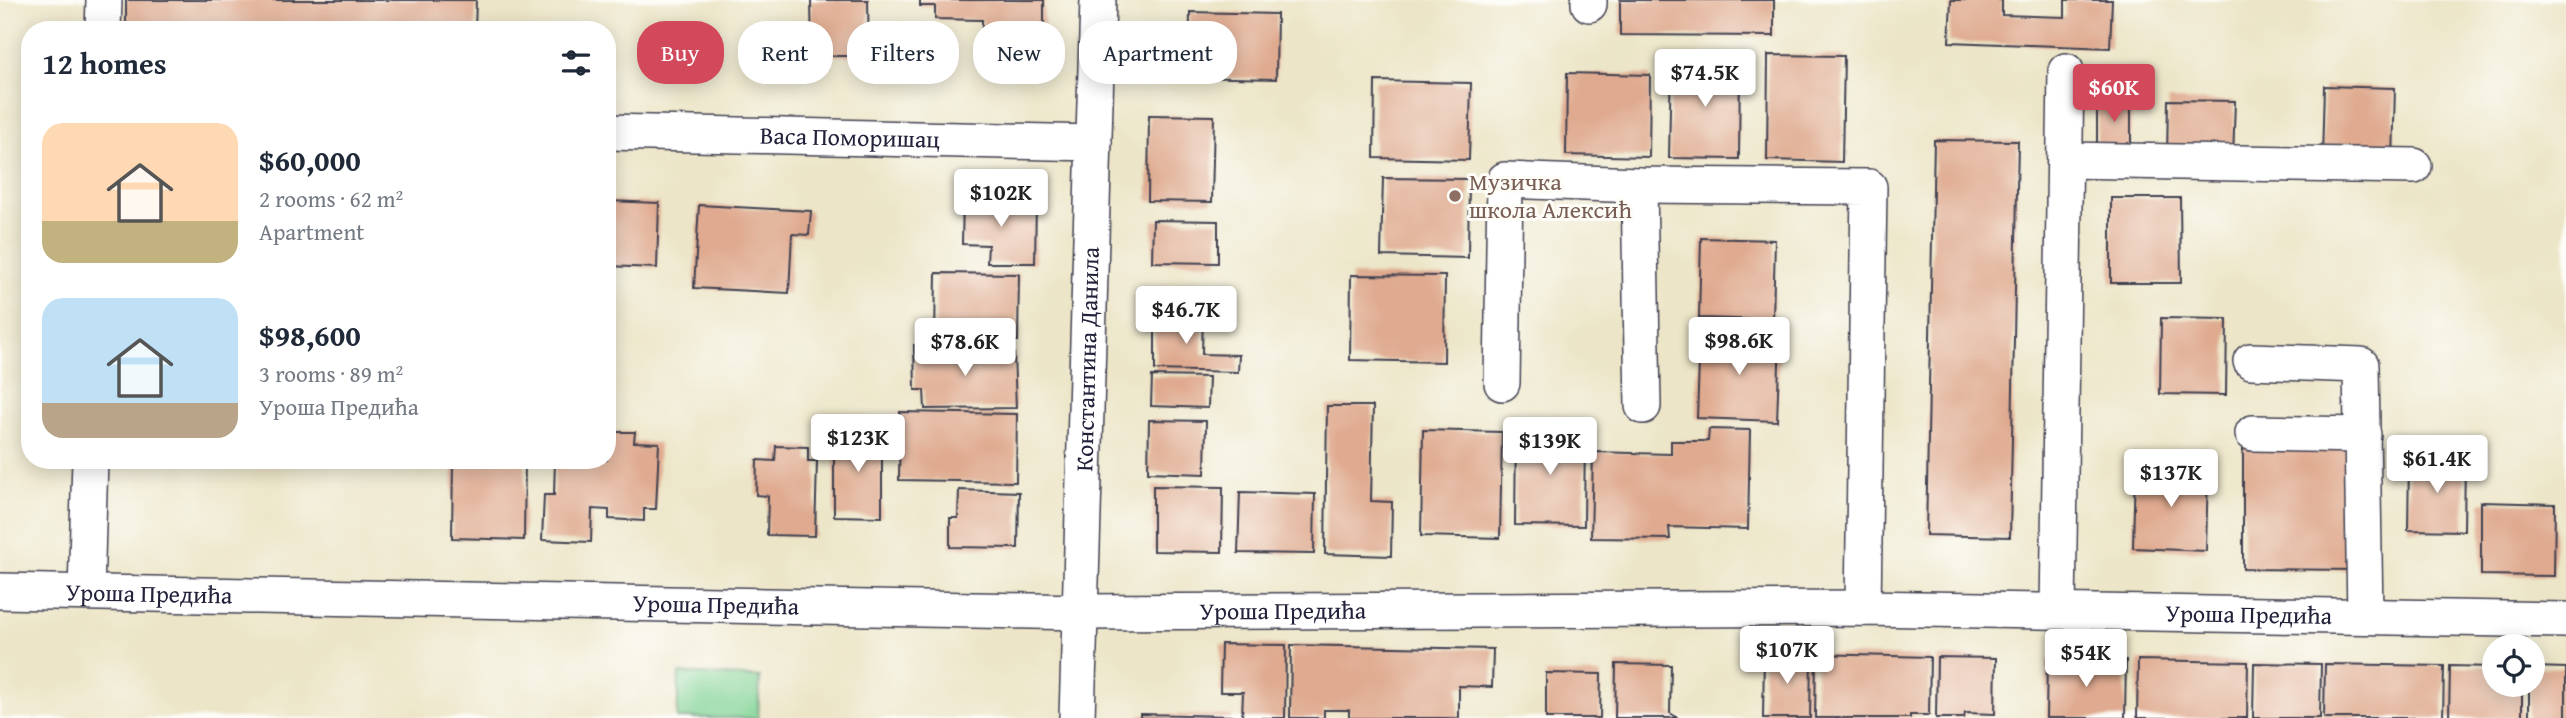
<!DOCTYPE html>
<html lang="en">
<head>
<meta charset="utf-8">
<style>
	:root { --surface:#fff; --page:#f6f6f7; --text:#1f2937; --muted:#747a83; --accent:#d1495b }
	body { margin:0; font-family:"Gentium Book Plus",serif; background:var(--page); color:var(--text); height:100vh; display:flex; flex-direction:column; font-size:26px; white-space:nowrap }
	* { box-sizing:border-box; margin:0 }
	p { font-size:23px; color:var(--muted) }
	.icon { flex:none; width:38px; height:38px; fill:none; stroke:currentColor; stroke-width:2; stroke-linecap:round; stroke-linejoin:round }
	.map { position:relative; flex:1; overflow:hidden }
	.side { position:absolute; left:21px; top:21px; width:595px; height:448px; display:flex; flex-direction:column; background:var(--surface); border-radius:28px; box-shadow:0 4px 18px #0003 }
	.side>* { flex:none }
	.top-card { position:absolute; left:637px; top:21px; width:665px; height:63px; display:flex; gap:14px }
	.fabs { position:absolute; left:2482px; top:634px; display:grid; gap:14px }
	.fabs a { display:grid; place-items:center; width:63px; height:63px; border-radius:50%; background:var(--surface); box-shadow:0 4px 18px #0003; font-size:35px }
	.price { position:absolute; translate:-50% -60px; padding:0 16px; border-radius:7px; background:#fff; color:#222; font-size:23px; line-height:46px; filter:drop-shadow(0 2px 4px #0008) }
	.price::after { content:''; position:absolute; left:50%; top:42px; width:21px; height:16px; margin-left:-10px; background:inherit; clip-path:polygon(0 0,100% 0,50% 100%) }
	.price.current { background:var(--accent); color:#fff }
	ul { padding:0; list-style:none }
	li { display:flex; align-items:center; gap:21px; height:175px; padding:0 21px }
	li span { display:grid; place-items:center; flex:none; width:196px; height:140px; border-radius:21px; color:#555 }
	li>.icon { margin-inline-start:auto }
	span .icon { width:84px; height:84px; fill:#fffc; stroke-width:1 }
	li b { font-size:30px }
	h2 { display:flex; justify-content:space-between; align-items:center; height:84px; padding:0 21px; font-size:30px }
	.chip { padding:0 24px; border-radius:28px; background:var(--surface); box-shadow:0 4px 18px #0003; font-size:24px; line-height:63px }
	.chip.current { background:var(--accent); color:#fff }
	.map>svg:first-child { display:block }
	.green { fill:#81d395; stroke:#527a68; stroke-width:2 }
	.building { fill:#dfaa8f }
	.lines { fill:none; stroke-linecap:round; stroke-linejoin:round }
	.minor-casing { stroke:#403f50; stroke-width:38 }
	.minor { stroke:#fff; stroke-width:35 }
	.education-dot { fill:#8d6e63; stroke:#fdfcf7; stroke-width:2.5 }
	.labels { text-anchor:middle; stroke-width:6; stroke-linejoin:round; paint-order:stroke }
	.street-label { font-size:24px; fill:#22223b; stroke:#fdfcf7 }
	.education-label { font-size:24px; fill:#785e54; stroke:#fdfcf7; text-anchor:start }
</style>
</head>
<body>
<div class="map">
<svg width="2566" height="718" viewBox="0 0 2566 718">
	<rect width="100%" height="100%" fill="#fdfcf7"/>
	<filter id="ink" filterUnits="userSpaceOnUse"><feTurbulence type="fractalNoise" baseFrequency=".0143" numOctaves="2"/><feDisplacementMap in="SourceGraphic" scale="14" xChannelSelector="R" yChannelSelector="G"/><feConvolveMatrix kernelMatrix="1 2 1 2 8 2 1 2 1" color-interpolation-filters="sRGB"/></filter>
	<filter id="wash" filterUnits="userSpaceOnUse"><feTurbulence type="fractalNoise" baseFrequency=".00686" numOctaves="4" result="noise"/><feDisplacementMap in="SourceGraphic" scale="28" xChannelSelector="R" yChannelSelector="G"/><feGaussianBlur stdDeviation="1.57" result="paint"/><feColorMatrix in="noise" values="0 0 0 0 0 0 0 0 0 0 0 0 0 0 0 0 0 1.4 0 .05"/><feComposite in="paint" operator="in"/></filter>
	<g filter="url(#wash)">
		<rect width="100%" height="100%" fill="#ece5c7"/>
		<path class="green" d="M679,673L760,677L758,718H677Z"/>
		<g id="blocks">
			<g class="building">
				<path d="M126,0H476L475,30H126Z"/>
				<path d="M811,0H868L869,56H812Z"/>
				<path d="M920,0H1044V58H982V20L935,19V6H920Z"/>
				<path d="M1620,0H1774V36L1620,35Z"/>
				<path d="M1951,0H2002V15L2065,17V0H2112L2110,48L1949,42Z"/>
				<path d="M1190,12L1277,14L1276,79L1189,77Z"/>
				<path d="M1768,55L1844,56L1842,162L1767,160Z"/>
				<path d="M1671,59L1740,61L1739,159L1669,158Z"/>
				<path d="M1567,73L1650,75L1649,157L1566,155Z"/>
				<path d="M1375,81L1471,83L1469,160L1374,158Z"/>
				<path d="M2324,86L2395,88L2393,160L2322,158Z"/>
				<rect x="2097" y="94" width="34" height="59"/>
				<path d="M2168,100L2235,101L2233,159L2167,158Z"/>
				<path d="M1149,115L1214,116L1212,202L1148,201Z"/>
				<path d="M1934,140L2018,141L2010,537L1926,535Z"/>
				<path d="M1383,178L1469,179L1468,258L1381,256Z"/>
				<path d="M2111,198H2180L2181,283H2111Z"/>
				<path d="M963,199L1036,201L1035,263H987L988,245L962,244Z"/>
				<path d="M607,201L659,203L657,268L607,266Z"/>
				<path d="M699,205L811,211L809,235L792,234L789,293L694,288Z"/>
				<path d="M1153,220L1218,221V263L1152,262Z"/>
				<path d="M1701,238L1775,240L1773,320L1699,318Z"/>
				<path d="M936,273L1019,274L1018,341L935,339Z"/>
				<path d="M1351,275L1445,276L1444,362L1350,360Z"/>
				<path d="M1155,313H1203L1202,354L1239,355L1238,372L1155,370Z"/>
				<path d="M2161,318L2227,319L2226,395L2160,394Z"/>
				<path d="M1700,333L1780,335L1777,421L1697,418Z"/>
				<path d="M951,344V353L1014,352L1016,408L925,409L924,390H915L914,345Z"/>
				<path d="M1152,376L1209,377L1208,408L1151,406Z"/>
				<path d="M1327,406H1373L1371,501L1392,502L1391,556L1325,554Z"/>
				<path d="M900,412L1017,414L1016,482L899,480Z"/>
				<path d="M1149,420L1206,421L1205,474L1148,472Z"/>
				<path d="M1516,428L1585,430L1584,526L1515,525Z"/>
				<path d="M1709,429L1750,430L1748,529L1669,527L1670,539L1591,538L1593,452L1671,454V441H1708Z"/>
				<path d="M1423,430L1502,432L1500,538L1421,536Z"/>
				<path d="M607,432H635L634,442L659,443L656,509H644V521L609,519V510L592,509L591,542L542,540L544,495H554L555,460H607Z"/>
				<path d="M834,432H882V517L834,516Z"/>
				<path d="M776,446L808,447V461H817L815,536L767,535L768,496L756,495L757,460L775,461Z"/>
				<path d="M2243,448L2359,449V570L2243,569Z"/>
				<path d="M2409,459L2465,460L2464,531L2408,530Z"/>
				<path d="M453,460H525L524,540L452,538Z"/>
				<path d="M2135,467L2208,469L2206,551L2133,548Z"/>
				<path d="M1153,486L1223,487L1222,552L1153,551Z"/>
				<path d="M959,490L1019,492L1018,548L950,547V518H958Z"/>
				<path d="M1240,492L1315,494L1314,554L1238,553Z"/>
				<path d="M2481,502L2555,504L2554,576L2481,575Z"/>
				<path d="M1221,644L1286,645L1285,718H1242L1243,692H1220Z"/>
				<path d="M1291,645L1493,649L1492,687L1459,686V718H1349V710H1324V718H1290Z"/>
				<path d="M1764,654L1811,655L1810,718H1763Z"/>
				<path d="M1816,654L1930,657L1929,715H1910V718H1815Z"/>
				<path d="M1937,657L1996,658L1995,714L1965,713L1964,718H1936Z"/>
				<path d="M2047,659L2126,660L2125,718H2046Z"/>
				<path d="M2138,660L2248,662L2247,718H2137Z"/>
				<path d="M2254,663L2321,664L2320,718H2253Z"/>
				<path d="M1616,664L1671,665L1670,713L1678,718H1615Z"/>
				<path d="M2325,664L2444,666L2443,718H2324Z"/>
				<path d="M2450,666L2494,667V684H2522V718H2449Z"/>
				<path d="M2532,667L2566,668V718H2529V684H2532Z"/>
				<path d="M1546,673L1601,674L1600,718H1546Z"/>
				<path d="M1140,714L1232,716V718H1140Z"/>
			</g>
		</g>
	</g>
	<g filter="url(#ink)">
		<use href="#blocks" fill-opacity="0" stroke="#403f50" stroke-width="2"/>
		<g class="lines">
			<defs>
				<g id="minor">
					<path d="M1589,4V0"/>
					<path d="M103,30L104,0"/>
					<path id="s1" d="M607,132L1094,143"/>
					<path d="M2065,160L2414,166"/>
					<path d="M1639,185L1643,406"/>
					<path d="M2251,361L2361,365L2365,616"/>
					<path d="M1502,383L1505,180L1639,185L1869,187L1863,608"/>
					<path d="M2253,433L2363,435"/>
					<path id="s2" d="M0,591L1080,612L1863,608L2566,620"/>
					<path d="M86,592L90,460"/>
					<path d="M2058,611L2066,71"/>
					<path id="s3" d="M1077,718L1098,0"/>
				</g>
			</defs>
			<use href="#minor" class="minor-casing"/>
			<use href="#minor" class="minor"/>
		</g>
	</g>
	<circle class="education-dot" cx="1455" cy="196" r="7"/>
	<g class="labels">
		<g class="street-label">
			<text dy="8" stroke="none"><textPath href="#s1" startOffset="243">Васа Поморишац</textPath></text>
			<text dy="8" stroke="none"><textPath href="#s3" startOffset="359">Константина Данила</textPath></text>
			<text dy="8" stroke="none"><textPath href="#s2" startOffset="149">Уроша Предића</textPath></text>
			<text dy="8" stroke="none"><textPath href="#s2" startOffset="716">Уроша Предића</textPath></text>
			<text dy="8" stroke="none"><textPath href="#s2" startOffset="1283">Уроша Предића</textPath></text>
			<text dy="8" stroke="none"><textPath href="#s2" startOffset="2249">Уроша Предића</textPath></text>
		</g>
		<g class="education-label">
			<text x="1469" y="190">Музичка<tspan x="1469" dy="28">школа Алексић</tspan></text>
		</g>
	</g>
</svg>
<div class="fabs">
<a><svg class="icon" aria-label="locate" viewBox="0 0 24 24"><circle cx="12" cy="12" r="6"/><path d="M12 2v4M12 18v4M2 12h4M18 12h4"/></svg></a>
</div>
<b class="price" style="left:1705px;top:109px">$74.5K</b>
<b class="price current" style="left:2114px;top:124px">$60K</b>
<b class="price" style="left:1001px;top:229px">$102K</b>
<b class="price" style="left:1186px;top:346px">$46.7K</b>
<b class="price" style="left:1739px;top:377px">$98.6K</b>
<b class="price" style="left:965px;top:378px">$78.6K</b>
<b class="price" style="left:858px;top:474px">$123K</b>
<b class="price" style="left:1550px;top:477px">$139K</b>
<b class="price" style="left:2437px;top:495px">$61.4K</b>
<b class="price" style="left:2171px;top:509px">$137K</b>
<b class="price" style="left:1787px;top:686px">$107K</b>
<b class="price" style="left:2086px;top:689px">$54K</b>
<div class="top-card">
<a class="chip current">Buy</a>
<a class="chip">Rent</a>
<a class="chip">Filters</a>
<a class="chip">New</a>
<a class="chip">Apartment</a>
</div>
<section class="side">
<h2>12 homes<svg class="icon" aria-label="filters" viewBox="0 0 24 24"><path d="M4 7h16M4 17h16"/><circle cx="9" cy="7" r="2"/><circle cx="15" cy="17" r="2"/></svg></h2>
<ul>
<li><span style="background:linear-gradient(#ffd9b3 70%,#c2b280 0)"><svg class="icon" aria-label="home" viewBox="0 0 24 24"><path d="M3 11l9-7 9 7M6 9v11h12V9"/></svg></span><div><b>$60,000</b><p>2 rooms · 62 m²</p><p>Apartment</p></div></li>
<li><span style="background:linear-gradient(#bfe0f5 75%,#b9a48a 0)"><svg class="icon" aria-label="home" viewBox="0 0 24 24"><path d="M3 11l9-7 9 7M6 9v11h12V9"/></svg></span><div><b>$98,600</b><p>3 rooms · 89 m²</p><p>Уроша Предића</p></div></li>
</ul>
</section>
</div>
</body>
</html>
